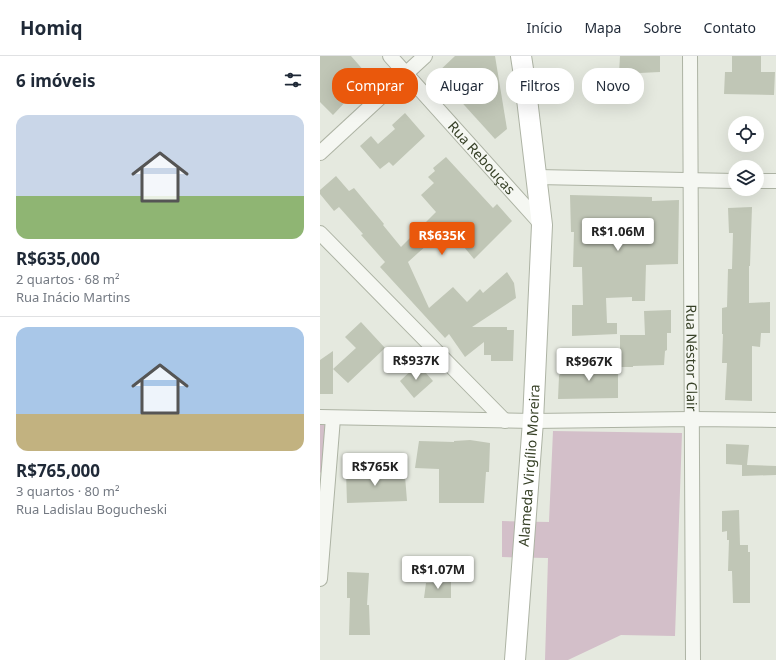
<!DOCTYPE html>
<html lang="pt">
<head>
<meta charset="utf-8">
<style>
	:root { --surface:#fff; --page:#f2f2f3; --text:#1f2937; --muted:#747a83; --line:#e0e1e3; --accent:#ea580c }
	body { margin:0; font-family:"Noto Sans",sans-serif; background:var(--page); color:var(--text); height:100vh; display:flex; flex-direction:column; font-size:15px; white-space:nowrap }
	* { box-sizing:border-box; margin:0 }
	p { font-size:13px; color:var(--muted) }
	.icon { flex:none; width:22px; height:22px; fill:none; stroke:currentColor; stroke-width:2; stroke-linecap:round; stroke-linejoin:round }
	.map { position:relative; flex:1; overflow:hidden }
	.panel { display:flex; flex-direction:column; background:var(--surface); width:320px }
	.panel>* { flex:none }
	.hud { position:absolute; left:12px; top:12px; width:380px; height:36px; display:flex; gap:8px }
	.tools { position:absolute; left:408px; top:60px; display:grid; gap:8px }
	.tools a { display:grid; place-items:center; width:36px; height:36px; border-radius:50%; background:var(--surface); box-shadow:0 4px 16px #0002; font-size:20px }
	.price { position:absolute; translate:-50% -34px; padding:0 9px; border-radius:4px; background:#fff; color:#222; font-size:13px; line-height:26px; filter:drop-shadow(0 1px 2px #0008) }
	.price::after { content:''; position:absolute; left:50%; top:24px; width:12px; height:9px; margin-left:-6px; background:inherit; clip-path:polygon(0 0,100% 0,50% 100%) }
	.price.on { background:var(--accent); color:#fff }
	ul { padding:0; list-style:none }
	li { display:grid; align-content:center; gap:8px; height:212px; padding:0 16px }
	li+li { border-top:1px solid var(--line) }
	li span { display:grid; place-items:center; height:124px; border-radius:12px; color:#555 }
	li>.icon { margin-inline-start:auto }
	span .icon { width:72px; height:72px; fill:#fffc; stroke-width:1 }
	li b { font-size:17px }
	h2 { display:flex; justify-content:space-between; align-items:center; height:48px; padding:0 16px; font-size:17px }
	.chip { padding:0 14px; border-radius:16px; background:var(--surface); box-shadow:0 4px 16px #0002; font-size:14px; line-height:36px }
	.chip.on { background:var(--accent); color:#fff }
	header { display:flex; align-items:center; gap:24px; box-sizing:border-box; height:56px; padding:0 20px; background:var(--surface); border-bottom:1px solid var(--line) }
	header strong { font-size:19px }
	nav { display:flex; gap:22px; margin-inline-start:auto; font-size:14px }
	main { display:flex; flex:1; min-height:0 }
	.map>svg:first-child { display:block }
	.green { fill:#d3bfc9 }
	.building { fill:#c0c6b6 }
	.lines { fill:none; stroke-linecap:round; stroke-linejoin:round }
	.street-casing { stroke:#adb3a4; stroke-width:16 }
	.secondary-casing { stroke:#adb3a4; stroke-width:22 }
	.street { stroke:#f5f7f2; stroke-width:14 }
	.secondary { stroke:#fff; stroke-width:20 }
	.labels { text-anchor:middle; stroke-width:3.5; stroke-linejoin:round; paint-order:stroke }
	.street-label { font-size:14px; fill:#374127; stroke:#f4f6ee }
</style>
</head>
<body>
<header>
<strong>Homiq</strong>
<nav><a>Início</a><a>Mapa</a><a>Sobre</a><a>Contato</a></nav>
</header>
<main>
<section class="panel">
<h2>6 imóveis<svg class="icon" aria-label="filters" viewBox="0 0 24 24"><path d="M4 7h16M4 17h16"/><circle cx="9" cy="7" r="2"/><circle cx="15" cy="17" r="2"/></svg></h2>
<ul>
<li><span style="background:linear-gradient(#c9d6e8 65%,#8fb573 0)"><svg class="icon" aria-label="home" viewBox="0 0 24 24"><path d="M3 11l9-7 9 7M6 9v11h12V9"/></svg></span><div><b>R$635,000</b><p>2 quartos · 68 m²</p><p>Rua Inácio Martins</p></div></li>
<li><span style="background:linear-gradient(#a9c7e8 70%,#c2b280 0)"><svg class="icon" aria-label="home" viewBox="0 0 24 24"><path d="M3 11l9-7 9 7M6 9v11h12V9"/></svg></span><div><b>R$765,000</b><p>3 quartos · 80 m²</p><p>Rua Ladislau Bogucheski</p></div></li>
</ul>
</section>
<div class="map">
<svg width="456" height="604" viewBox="0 0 456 604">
	<rect width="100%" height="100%" fill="#e5e9df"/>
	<g class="green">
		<path d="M0,369H8L5,422L0,416Z"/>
		<path d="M233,375L362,377L355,580L301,579L248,604H225L228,502L182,501V465L229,466Z"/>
	</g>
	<g class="building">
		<path d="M0,0H31L52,24L30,44L29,42L13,59L0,46Z"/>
		<path d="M135,0H175L187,73L175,83L116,18Z"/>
		<path d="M300,0H340V16L299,18Z"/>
		<path d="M412,0H441V16H455L454,39L404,38L405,16H412Z"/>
		<path d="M85,57L105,80L73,110L69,106L60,113L40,90L51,80L58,88L75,73L72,69Z"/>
		<path d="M126,101L173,152L177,148L192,165L154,203L124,167L104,184L108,188L88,206L109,252L133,231L147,246L160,233L163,237L187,216L194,227L196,242L152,271H187V274H194L193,305H171V299H164V286L145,301L129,278L125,282L60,211L65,206L41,179L43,178L19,151L14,155L0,138V134L16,120L29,135L34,132L64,168L63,169L81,191L116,156L101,139L114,127L108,121L115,115L113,112Z"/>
		<path d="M250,139L332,141V145L359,144L358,208L326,209L325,245H312V241L286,242L287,267H297V278L252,280V249H263L262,211H253L254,176H251Z"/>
		<path d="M432,151L430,210H429V247L450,246V277H441L440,291L432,290V345L405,344L407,307H402L403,278H402V252L407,251L408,213H412L413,177H409L408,152Z"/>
		<path d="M351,254V277H347V294L345,295L344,309L313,310V311H300V279H325L324,255Z"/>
		<path d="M41,266L65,292L28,327L13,313V338H0V304L13,295V313L36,292L25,281Z"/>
		<path d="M98,308L113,325L94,342L80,325Z"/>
		<path d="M298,308V342L238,343L239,320L241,316L242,310Z"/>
		<path d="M150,384L170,387L169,416H166L164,447H119V413L95,412L99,385L134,386V385Z"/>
		<path d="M406,388L429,389L427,409L456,410V419L422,420V409L406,408Z"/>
		<path d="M26,415H74L76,420H85L87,445L27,447Z"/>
		<path d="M419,454L420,489H428V496H430V547H413L412,515H408L409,484H407V475L402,476V455Z"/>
		<path d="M27,516L49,517L47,549H49L50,579H29L30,542H27Z"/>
		<path d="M131,526V542H104L106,527Z"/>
	</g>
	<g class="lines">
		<defs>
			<g id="street">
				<path id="s1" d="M70,0L222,169"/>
				<path id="s2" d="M370,0L373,604"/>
				<path d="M0,97L105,0"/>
				<path d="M217,121L415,125"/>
				<path d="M437,125H456"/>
				<path d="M0,177L185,365"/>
				<path d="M0,361L213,365L372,363L456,364"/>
				<path d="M0,523L13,362"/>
			</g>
			<g id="secondary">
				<path id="s3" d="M195,604L213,365L222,169L205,26L201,0"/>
			</g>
		</defs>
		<use href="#street" class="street-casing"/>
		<use href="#secondary" class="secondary-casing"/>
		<use href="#street" class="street"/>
		<use href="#secondary" class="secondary"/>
	</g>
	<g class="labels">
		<g class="street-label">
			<text dy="5" stroke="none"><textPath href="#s1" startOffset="137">Rua Rebouças</textPath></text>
			<text dy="5" stroke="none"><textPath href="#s2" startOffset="302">Rua Néstor Clair</textPath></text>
			<text dy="5" stroke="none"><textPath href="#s3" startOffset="195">Alameda Virgílio Moreira</textPath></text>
		</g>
	</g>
</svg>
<div class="tools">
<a><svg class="icon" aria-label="locate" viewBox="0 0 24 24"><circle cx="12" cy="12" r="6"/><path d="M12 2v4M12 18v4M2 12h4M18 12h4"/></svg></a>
<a><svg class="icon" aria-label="layers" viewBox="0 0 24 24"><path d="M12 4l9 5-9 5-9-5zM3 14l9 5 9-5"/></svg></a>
</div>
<b class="price" style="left:298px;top:196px">R$1.06M</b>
<b class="price on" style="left:122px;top:200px">R$635K</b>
<b class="price" style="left:96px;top:325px">R$937K</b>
<b class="price" style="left:269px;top:326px">R$967K</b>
<b class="price" style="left:55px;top:431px">R$765K</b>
<b class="price" style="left:118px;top:534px">R$1.07M</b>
<div class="hud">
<a class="chip on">Comprar</a>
<a class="chip">Alugar</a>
<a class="chip">Filtros</a>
<a class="chip">Novo</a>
</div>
</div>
</main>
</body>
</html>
